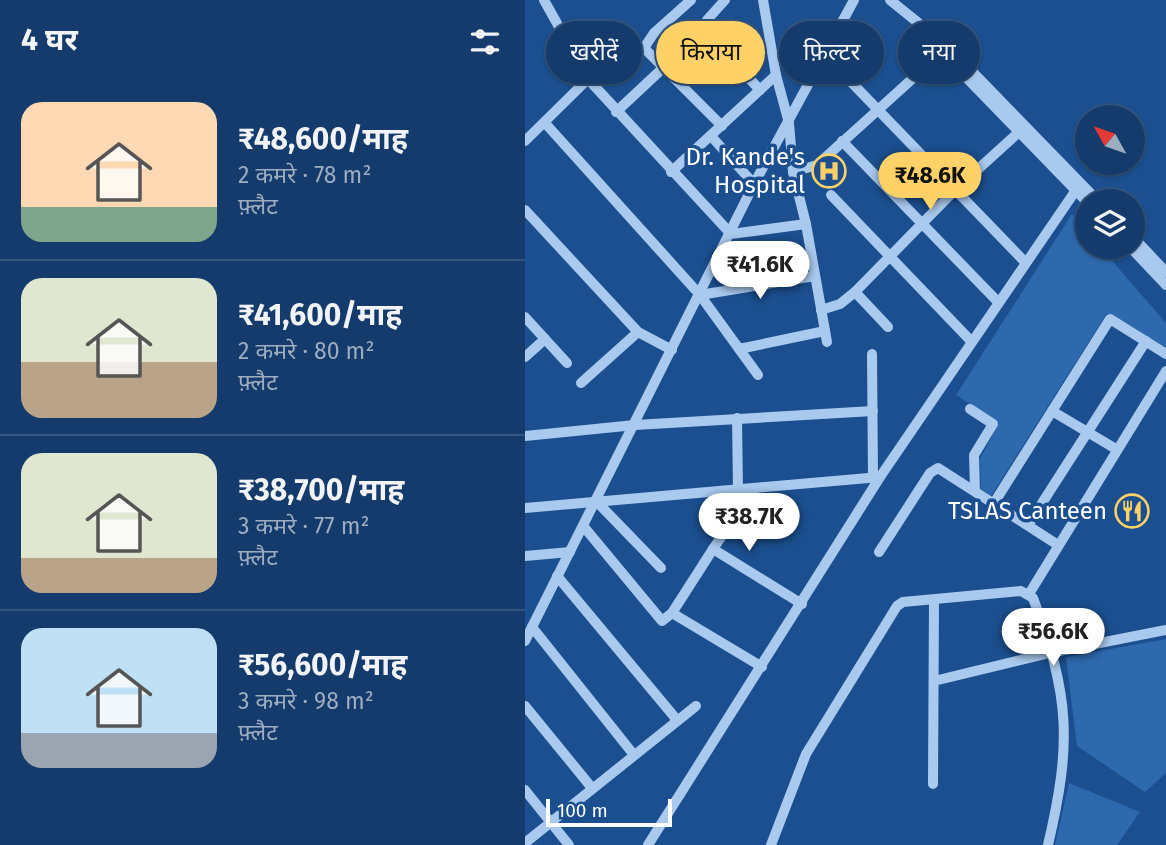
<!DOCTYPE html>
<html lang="hi">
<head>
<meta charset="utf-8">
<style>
	:root { --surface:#143b6b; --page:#1d4271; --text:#f1f3f6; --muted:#9dadc1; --line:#33557e; --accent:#ffd166 }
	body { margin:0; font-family:"Fira Sans","Noto Sans Devanagari",sans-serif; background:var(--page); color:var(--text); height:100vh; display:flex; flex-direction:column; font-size:26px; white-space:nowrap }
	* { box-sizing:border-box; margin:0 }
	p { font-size:23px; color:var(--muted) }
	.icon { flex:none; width:38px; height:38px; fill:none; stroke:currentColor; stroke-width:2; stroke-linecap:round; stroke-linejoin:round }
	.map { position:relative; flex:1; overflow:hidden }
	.details { display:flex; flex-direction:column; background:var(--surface); width:525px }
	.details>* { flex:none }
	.hud { position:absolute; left:21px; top:21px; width:514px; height:63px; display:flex; gap:14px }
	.needle { width:46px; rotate:310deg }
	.tools { position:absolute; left:550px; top:105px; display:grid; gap:14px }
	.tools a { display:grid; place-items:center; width:70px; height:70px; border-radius:50%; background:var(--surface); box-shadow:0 2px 5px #0004,0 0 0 2px var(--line); font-size:35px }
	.scale { position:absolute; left:21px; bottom:18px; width:126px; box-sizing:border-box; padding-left:7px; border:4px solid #fff; border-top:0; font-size:19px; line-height:24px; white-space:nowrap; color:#fff; -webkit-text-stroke:5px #1b4f8f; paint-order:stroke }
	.price { position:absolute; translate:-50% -60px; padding:0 16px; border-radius:24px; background:#fff; color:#222; font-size:23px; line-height:46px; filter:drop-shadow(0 2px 4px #0008) }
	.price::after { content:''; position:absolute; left:50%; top:42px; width:21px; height:16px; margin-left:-10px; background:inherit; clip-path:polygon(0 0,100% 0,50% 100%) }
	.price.selected { background:var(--accent); color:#111 }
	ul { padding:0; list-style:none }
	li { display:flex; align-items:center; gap:21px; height:175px; padding:0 21px }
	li+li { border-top:2px solid var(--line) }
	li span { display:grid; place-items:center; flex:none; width:196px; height:140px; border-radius:21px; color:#555 }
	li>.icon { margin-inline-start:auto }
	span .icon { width:84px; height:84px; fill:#fffc; stroke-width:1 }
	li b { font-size:30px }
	h2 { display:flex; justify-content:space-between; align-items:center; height:84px; padding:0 21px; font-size:30px }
	.pill { padding:0 24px; border-radius:32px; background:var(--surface); box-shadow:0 2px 5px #0004,0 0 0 2px var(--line); font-size:24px; line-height:63px }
	.pill.selected { background:var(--accent); color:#111 }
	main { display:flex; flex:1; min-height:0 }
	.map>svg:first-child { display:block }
	.green { fill:#2e69ad }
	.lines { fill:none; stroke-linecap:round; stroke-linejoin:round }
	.minor { stroke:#a9c9ee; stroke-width:10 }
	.labels { text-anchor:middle; stroke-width:7; stroke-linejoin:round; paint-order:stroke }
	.poi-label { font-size:24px; fill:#fff; stroke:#1b4f8f; text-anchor:end }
</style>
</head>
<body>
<main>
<section class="details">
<h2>4 घर<svg class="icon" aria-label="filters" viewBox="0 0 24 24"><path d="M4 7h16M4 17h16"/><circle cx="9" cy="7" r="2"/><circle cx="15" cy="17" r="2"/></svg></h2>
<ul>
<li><span style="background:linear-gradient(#ffd9b3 75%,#7fa58c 0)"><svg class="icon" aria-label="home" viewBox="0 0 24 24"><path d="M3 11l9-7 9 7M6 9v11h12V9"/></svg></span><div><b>₹48,600/माह</b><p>2 कमरे · 78 m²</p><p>फ़्लैट</p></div></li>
<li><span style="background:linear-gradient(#dfe7d0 60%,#b9a48a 0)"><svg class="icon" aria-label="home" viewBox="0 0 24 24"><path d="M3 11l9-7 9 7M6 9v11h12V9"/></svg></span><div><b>₹41,600/माह</b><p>2 कमरे · 80 m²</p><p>फ़्लैट</p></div></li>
<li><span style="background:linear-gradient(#dfe7d0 75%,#b9a48a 0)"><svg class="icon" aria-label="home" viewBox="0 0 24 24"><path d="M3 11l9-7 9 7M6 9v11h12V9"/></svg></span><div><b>₹38,700/माह</b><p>3 कमरे · 77 m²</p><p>फ़्लैट</p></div></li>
<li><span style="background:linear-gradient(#bfe0f5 75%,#9aa5b1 0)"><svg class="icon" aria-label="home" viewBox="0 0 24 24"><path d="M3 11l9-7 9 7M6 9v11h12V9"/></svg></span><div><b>₹56,600/माह</b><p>3 कमरे · 98 m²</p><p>फ़्लैट</p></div></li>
</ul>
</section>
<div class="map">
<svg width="641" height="845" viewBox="0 0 641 845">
	<rect width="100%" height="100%" fill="#1b4f8f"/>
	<g class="green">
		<path d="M547,214L562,231V247H575L641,323V353L582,313L466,496L456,489L455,459L474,423L431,395Z"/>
		<path d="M641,639V773L620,792L552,746L541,657Z"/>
		<path d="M544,783L615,812L592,845H530Z"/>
	</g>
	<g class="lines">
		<g class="minor">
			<path d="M19,0L63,79L206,234L281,224"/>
			<path d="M166,0L129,33L119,48L197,126"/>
			<path d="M200,0L182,20L179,30L235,90"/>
			<path d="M238,0L251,75L264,123L268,172L281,224L302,342"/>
			<path d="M365,0L396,25L403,26L573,201"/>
			<path d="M396,25L397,32L562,202"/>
			<path d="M301,56L500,262"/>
			<path d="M91,112L137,69"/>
			<path d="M20,123L175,295L233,375"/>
			<path d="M186,136L229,184"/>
			<path d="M0,141L63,79"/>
			<path d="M317,141L473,302"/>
			<path d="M146,172L251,75"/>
			<path d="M268,172L292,165L417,52"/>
			<path d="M306,195L446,341"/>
			<path d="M0,210L113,332L147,350"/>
			<path d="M607,236L641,272"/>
			<path d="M605,247L641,285"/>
			<path d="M330,292L363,327"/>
			<path d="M175,295L290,276"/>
			<path d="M296,310L315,304L330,292L429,191L494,132"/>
			<path d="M0,317L42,363"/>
			<path d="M214,349L300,331"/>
			<path d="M347,354L348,478"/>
			<path d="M0,357L20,339"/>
			<path d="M56,383L113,332"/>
			<path d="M445,409L468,424L449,455L450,491"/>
			<path d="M527,411L591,449"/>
			<path d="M212,418L213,491"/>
			<path d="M0,436L110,425L348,411"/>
			<path d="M228,490L188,549L277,604"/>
			<path d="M72,502L136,568"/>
			<path d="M469,503L585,319L641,354"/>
			<path d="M0,508L355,477"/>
			<path d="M503,525L621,341"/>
			<path d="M59,527L137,621L147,613L188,549"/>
			<path d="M354,552L405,473L413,468L533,545"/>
			<path d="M0,556L45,552"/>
			<path d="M32,576L152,720"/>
			<path d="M504,594L641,371"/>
			<path d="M147,613L237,667"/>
			<path d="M7,627L109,755"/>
			<path d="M0,641L229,184L329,0"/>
			<path d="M409,681L529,652L641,630"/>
			<path d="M0,706L67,788"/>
			<path d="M408,784L409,600"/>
			<path d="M0,790L44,845"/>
			<path d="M0,843L171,706"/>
			<path d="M123,845L355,477L551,190"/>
			<path d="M246,845L281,754L372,606L378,602L496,591L508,598C545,696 547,743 523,845"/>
		</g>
	</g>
	<defs>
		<symbol id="hospital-ring" viewBox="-11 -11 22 22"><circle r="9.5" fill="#1b4f8f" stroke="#ffd166" stroke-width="1.5"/><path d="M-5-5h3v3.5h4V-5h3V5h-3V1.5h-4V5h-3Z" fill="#ffd166"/></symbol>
		<symbol id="restaurant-ring" viewBox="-11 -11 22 22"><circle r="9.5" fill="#1b4f8f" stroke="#ffd166" stroke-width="1.5"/><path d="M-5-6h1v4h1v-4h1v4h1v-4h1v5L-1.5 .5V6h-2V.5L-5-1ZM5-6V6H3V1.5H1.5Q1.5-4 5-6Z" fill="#ffd166"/></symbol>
	</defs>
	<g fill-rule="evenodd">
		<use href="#hospital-ring" x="285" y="152" width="38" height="38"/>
		<use href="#restaurant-ring" x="588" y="492" width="38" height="38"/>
	</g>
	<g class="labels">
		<g class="poi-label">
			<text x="280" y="165">Dr. Kande's<tspan x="280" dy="28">Hospital</tspan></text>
			<text x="582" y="519">TSLAS Canteen</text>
		</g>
	</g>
</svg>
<div class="tools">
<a><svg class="needle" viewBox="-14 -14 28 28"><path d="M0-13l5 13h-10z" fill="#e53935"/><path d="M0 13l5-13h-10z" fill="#9dadc1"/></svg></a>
<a><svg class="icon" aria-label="layers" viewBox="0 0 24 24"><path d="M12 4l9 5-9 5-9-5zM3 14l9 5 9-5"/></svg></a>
</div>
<div class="scale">100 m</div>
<b class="price selected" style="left:405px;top:212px">₹48.6K</b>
<b class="price" style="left:235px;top:301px">₹41.6K</b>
<b class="price" style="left:224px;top:553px">₹38.7K</b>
<b class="price" style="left:528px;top:668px">₹56.6K</b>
<div class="hud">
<a class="pill">खरीदें</a>
<a class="pill selected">किराया</a>
<a class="pill">फ़िल्टर</a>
<a class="pill">नया</a>
</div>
</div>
</main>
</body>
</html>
